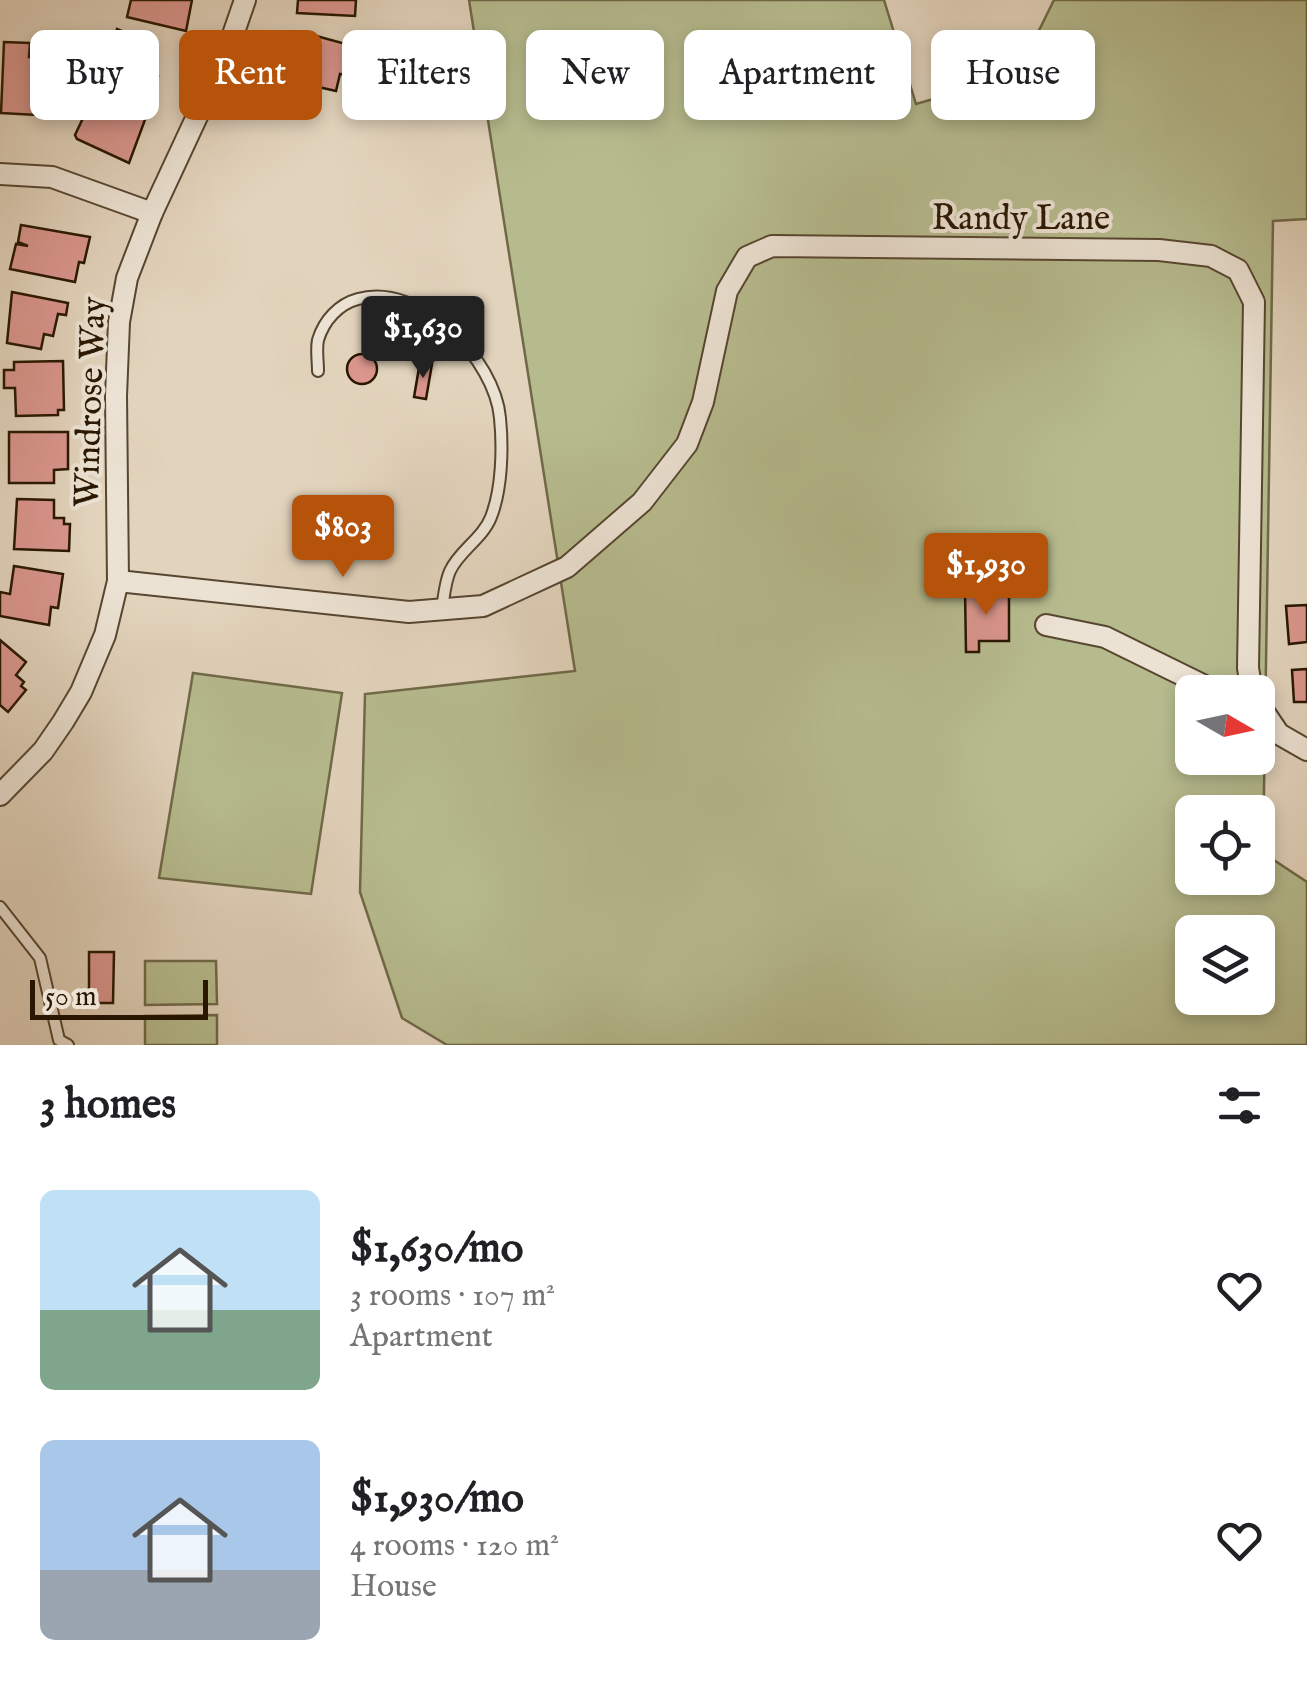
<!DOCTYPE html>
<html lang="en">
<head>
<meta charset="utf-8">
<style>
	:root { --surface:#fff; --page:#f2f2f2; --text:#202124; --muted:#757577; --accent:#b45309 }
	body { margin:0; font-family:"IM FELL English",serif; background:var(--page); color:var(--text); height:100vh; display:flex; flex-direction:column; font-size:38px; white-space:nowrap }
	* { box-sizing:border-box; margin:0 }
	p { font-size:32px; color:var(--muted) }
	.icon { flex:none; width:55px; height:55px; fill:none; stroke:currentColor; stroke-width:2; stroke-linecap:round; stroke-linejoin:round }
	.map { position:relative; height:1045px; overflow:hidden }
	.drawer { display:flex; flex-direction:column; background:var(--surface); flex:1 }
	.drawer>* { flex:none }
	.top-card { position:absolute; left:30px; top:30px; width:1248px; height:90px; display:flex; gap:20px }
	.needle { width:65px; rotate:99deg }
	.tools { position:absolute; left:1175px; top:675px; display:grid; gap:20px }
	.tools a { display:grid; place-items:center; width:100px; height:100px; border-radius:15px; background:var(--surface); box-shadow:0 5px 15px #0003; font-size:50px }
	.scale { position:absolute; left:30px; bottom:25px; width:178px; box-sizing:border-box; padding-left:10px; border:5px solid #291701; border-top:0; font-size:28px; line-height:35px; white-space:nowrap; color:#291701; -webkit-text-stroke:8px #ece2d3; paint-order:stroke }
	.price { position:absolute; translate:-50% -85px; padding:0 22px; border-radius:10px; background:var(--accent); color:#fff; font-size:32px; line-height:65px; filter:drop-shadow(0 2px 5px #0008) }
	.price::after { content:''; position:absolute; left:50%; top:60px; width:30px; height:22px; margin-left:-15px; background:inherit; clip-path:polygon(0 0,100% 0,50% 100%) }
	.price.on { background:#222; color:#fff }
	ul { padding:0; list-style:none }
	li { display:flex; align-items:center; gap:30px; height:250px; padding:0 40px }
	li span { display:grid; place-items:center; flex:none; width:280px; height:200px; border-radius:15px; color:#555 }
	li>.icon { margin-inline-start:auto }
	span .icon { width:120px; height:120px; fill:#fffc; stroke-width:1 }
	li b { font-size:42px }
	h2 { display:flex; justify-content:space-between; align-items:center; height:120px; padding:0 40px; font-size:42px }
	.pill { padding:0 35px; border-radius:15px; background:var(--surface); box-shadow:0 5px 15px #0003; font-size:35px; line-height:90px }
	.pill.on { background:var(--accent); color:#fff }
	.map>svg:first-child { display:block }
	.green { fill:#b6bb8e; stroke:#706948; stroke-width:2.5; fill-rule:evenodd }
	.building { fill:#da968d; stroke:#291701; stroke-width:2.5 }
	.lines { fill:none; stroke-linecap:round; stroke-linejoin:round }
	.service-casing { stroke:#574630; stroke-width:14 }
	.minor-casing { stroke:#574630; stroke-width:24 }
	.service { stroke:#ece2d3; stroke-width:10 }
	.minor { stroke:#ece2d3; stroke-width:20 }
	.labels { text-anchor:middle; stroke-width:8; stroke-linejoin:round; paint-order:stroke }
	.street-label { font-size:35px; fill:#291701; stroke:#ece2d3 }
</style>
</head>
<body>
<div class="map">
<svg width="1307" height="1045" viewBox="0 0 1307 1045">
	<rect width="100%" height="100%" fill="#e2d3bc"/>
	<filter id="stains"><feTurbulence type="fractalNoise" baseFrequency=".002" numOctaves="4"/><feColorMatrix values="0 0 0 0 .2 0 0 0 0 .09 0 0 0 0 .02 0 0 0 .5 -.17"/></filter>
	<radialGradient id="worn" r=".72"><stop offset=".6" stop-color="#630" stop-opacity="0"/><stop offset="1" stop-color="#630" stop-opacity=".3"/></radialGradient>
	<g class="green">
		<path d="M469,0H884L916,104L1017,75L1054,0H1307V219L1273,221L1263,853L1307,882V1045H447L402,1018L360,892L365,694L575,671ZM1192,692H1258V758H1192ZM1192,812H1258V878H1192ZM1192,932H1258V998H1192Z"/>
		<path d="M193,673L342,693L311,894L159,878Z"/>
		<path d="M145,961H216L217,1004L145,1005Z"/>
		<path d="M217,1015V1045H145V1016Z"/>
	</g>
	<g class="building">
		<path d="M131,0H192L186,31L127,17Z"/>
		<path d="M298,0H356L355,16L297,13Z"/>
		<path d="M117,29L155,46L145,70L158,76L148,99L96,76Z"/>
		<path d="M309,34L357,47L346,75L340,74L336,91L283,79L289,44L306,48Z"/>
		<path d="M4,42L30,43L29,57L54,58L52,100H38L37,115L1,113Z"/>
		<path d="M76,55L89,59L85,72L72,68Z"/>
		<path d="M85,90L146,117L129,163L77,139L75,135L83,118L74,114L73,110Z"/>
		<path d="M21,225L90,237L84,263L79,262L75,282L10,269L16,244L28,246L18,242Z"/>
		<path d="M12,292L68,303L66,315L58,314L53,336L44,334L41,349L7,343Z"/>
		<circle cx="362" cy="369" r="15"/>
		<path d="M63,361L64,410H58V415L16,416L15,388H4V370H14V362Z"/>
		<path d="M420,362L432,364L426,399L414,397Z"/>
		<path d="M9,432H68V469L54,470V483H9Z"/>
		<path d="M17,499L54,500V518H64V524H70L69,551L14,549Z"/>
		<path d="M14,566L63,574L58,608L51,607L49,625L0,616V592L10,594Z"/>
		<path d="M1009,590V641H979V652H966L965,591Z"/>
		<path d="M1307,605V642L1289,644L1286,606Z"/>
		<path d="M0,640L26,662L16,675L24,682L21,686L26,690L8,712L0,705Z"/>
		<path d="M1307,669V702H1294L1292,670Z"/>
		<path d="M89,952H114L113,1003H89Z"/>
	</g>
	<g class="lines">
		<defs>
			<g id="service">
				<path d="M318,371C318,361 316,349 318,340C324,320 339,304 358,299C421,282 495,360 500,418C503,448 502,489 491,517C483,538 459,551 450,571C445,582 444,597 442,608"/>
				<path d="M0,907L40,958L59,1040L68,1045"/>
			</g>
			<g id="minor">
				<path d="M0,174L52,177L152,213"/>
				<path d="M118,581L409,612L483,606L567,567L642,502L687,444L703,402L727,291L747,257L772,246L1159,250L1211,256L1238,270L1254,302L1248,668L1252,692"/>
				<path d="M1046,625L1105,637L1217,692"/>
				<path d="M1258,703L1279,734L1307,750"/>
				<path d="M0,795L43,751L63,722L81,692L105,635L118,581L116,396L119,322L127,278L152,213L227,52L245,0"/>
			</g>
		</defs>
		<use href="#service" class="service-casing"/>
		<use href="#minor" class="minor-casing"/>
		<use href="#service" class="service"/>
		<use href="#minor" class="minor"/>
	</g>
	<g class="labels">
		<g class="street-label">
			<text x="1021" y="229">Randy Lane</text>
			<text transform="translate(89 402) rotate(-88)" y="12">Windrose Way</text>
		</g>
	</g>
	<rect width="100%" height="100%" filter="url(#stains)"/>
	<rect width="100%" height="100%" fill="url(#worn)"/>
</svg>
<div class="tools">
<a><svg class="needle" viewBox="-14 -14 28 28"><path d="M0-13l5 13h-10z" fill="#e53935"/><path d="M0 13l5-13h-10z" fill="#757577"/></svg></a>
<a><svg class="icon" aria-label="locate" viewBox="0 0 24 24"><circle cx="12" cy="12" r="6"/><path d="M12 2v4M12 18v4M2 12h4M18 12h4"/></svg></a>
<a><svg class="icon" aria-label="layers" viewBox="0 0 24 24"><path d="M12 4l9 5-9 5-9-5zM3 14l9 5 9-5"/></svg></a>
</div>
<div class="scale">50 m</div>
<b class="price on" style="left:423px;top:381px">$1,630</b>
<b class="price" style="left:343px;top:580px">$803</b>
<b class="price" style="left:986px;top:618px">$1,930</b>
<div class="top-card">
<a class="pill">Buy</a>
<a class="pill on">Rent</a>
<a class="pill">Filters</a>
<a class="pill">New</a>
<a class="pill">Apartment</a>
<a class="pill">House</a>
</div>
</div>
<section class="drawer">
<h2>3 homes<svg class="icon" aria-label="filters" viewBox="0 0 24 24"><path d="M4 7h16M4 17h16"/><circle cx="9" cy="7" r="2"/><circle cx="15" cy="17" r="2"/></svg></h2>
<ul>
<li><span style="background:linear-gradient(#bfe0f5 60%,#7fa58c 0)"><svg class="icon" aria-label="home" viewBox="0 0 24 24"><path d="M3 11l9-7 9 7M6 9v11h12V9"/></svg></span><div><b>$1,630/mo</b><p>3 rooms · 107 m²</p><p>Apartment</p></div><svg class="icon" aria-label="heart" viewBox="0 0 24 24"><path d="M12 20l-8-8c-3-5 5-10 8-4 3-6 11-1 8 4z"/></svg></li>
<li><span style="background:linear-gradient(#a9c7e8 65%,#9aa5b1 0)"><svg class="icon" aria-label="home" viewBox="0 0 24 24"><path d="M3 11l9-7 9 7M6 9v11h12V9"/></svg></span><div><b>$1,930/mo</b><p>4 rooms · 120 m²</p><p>House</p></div><svg class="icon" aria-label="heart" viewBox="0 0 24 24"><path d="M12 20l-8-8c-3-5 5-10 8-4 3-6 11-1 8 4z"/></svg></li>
</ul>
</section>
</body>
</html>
